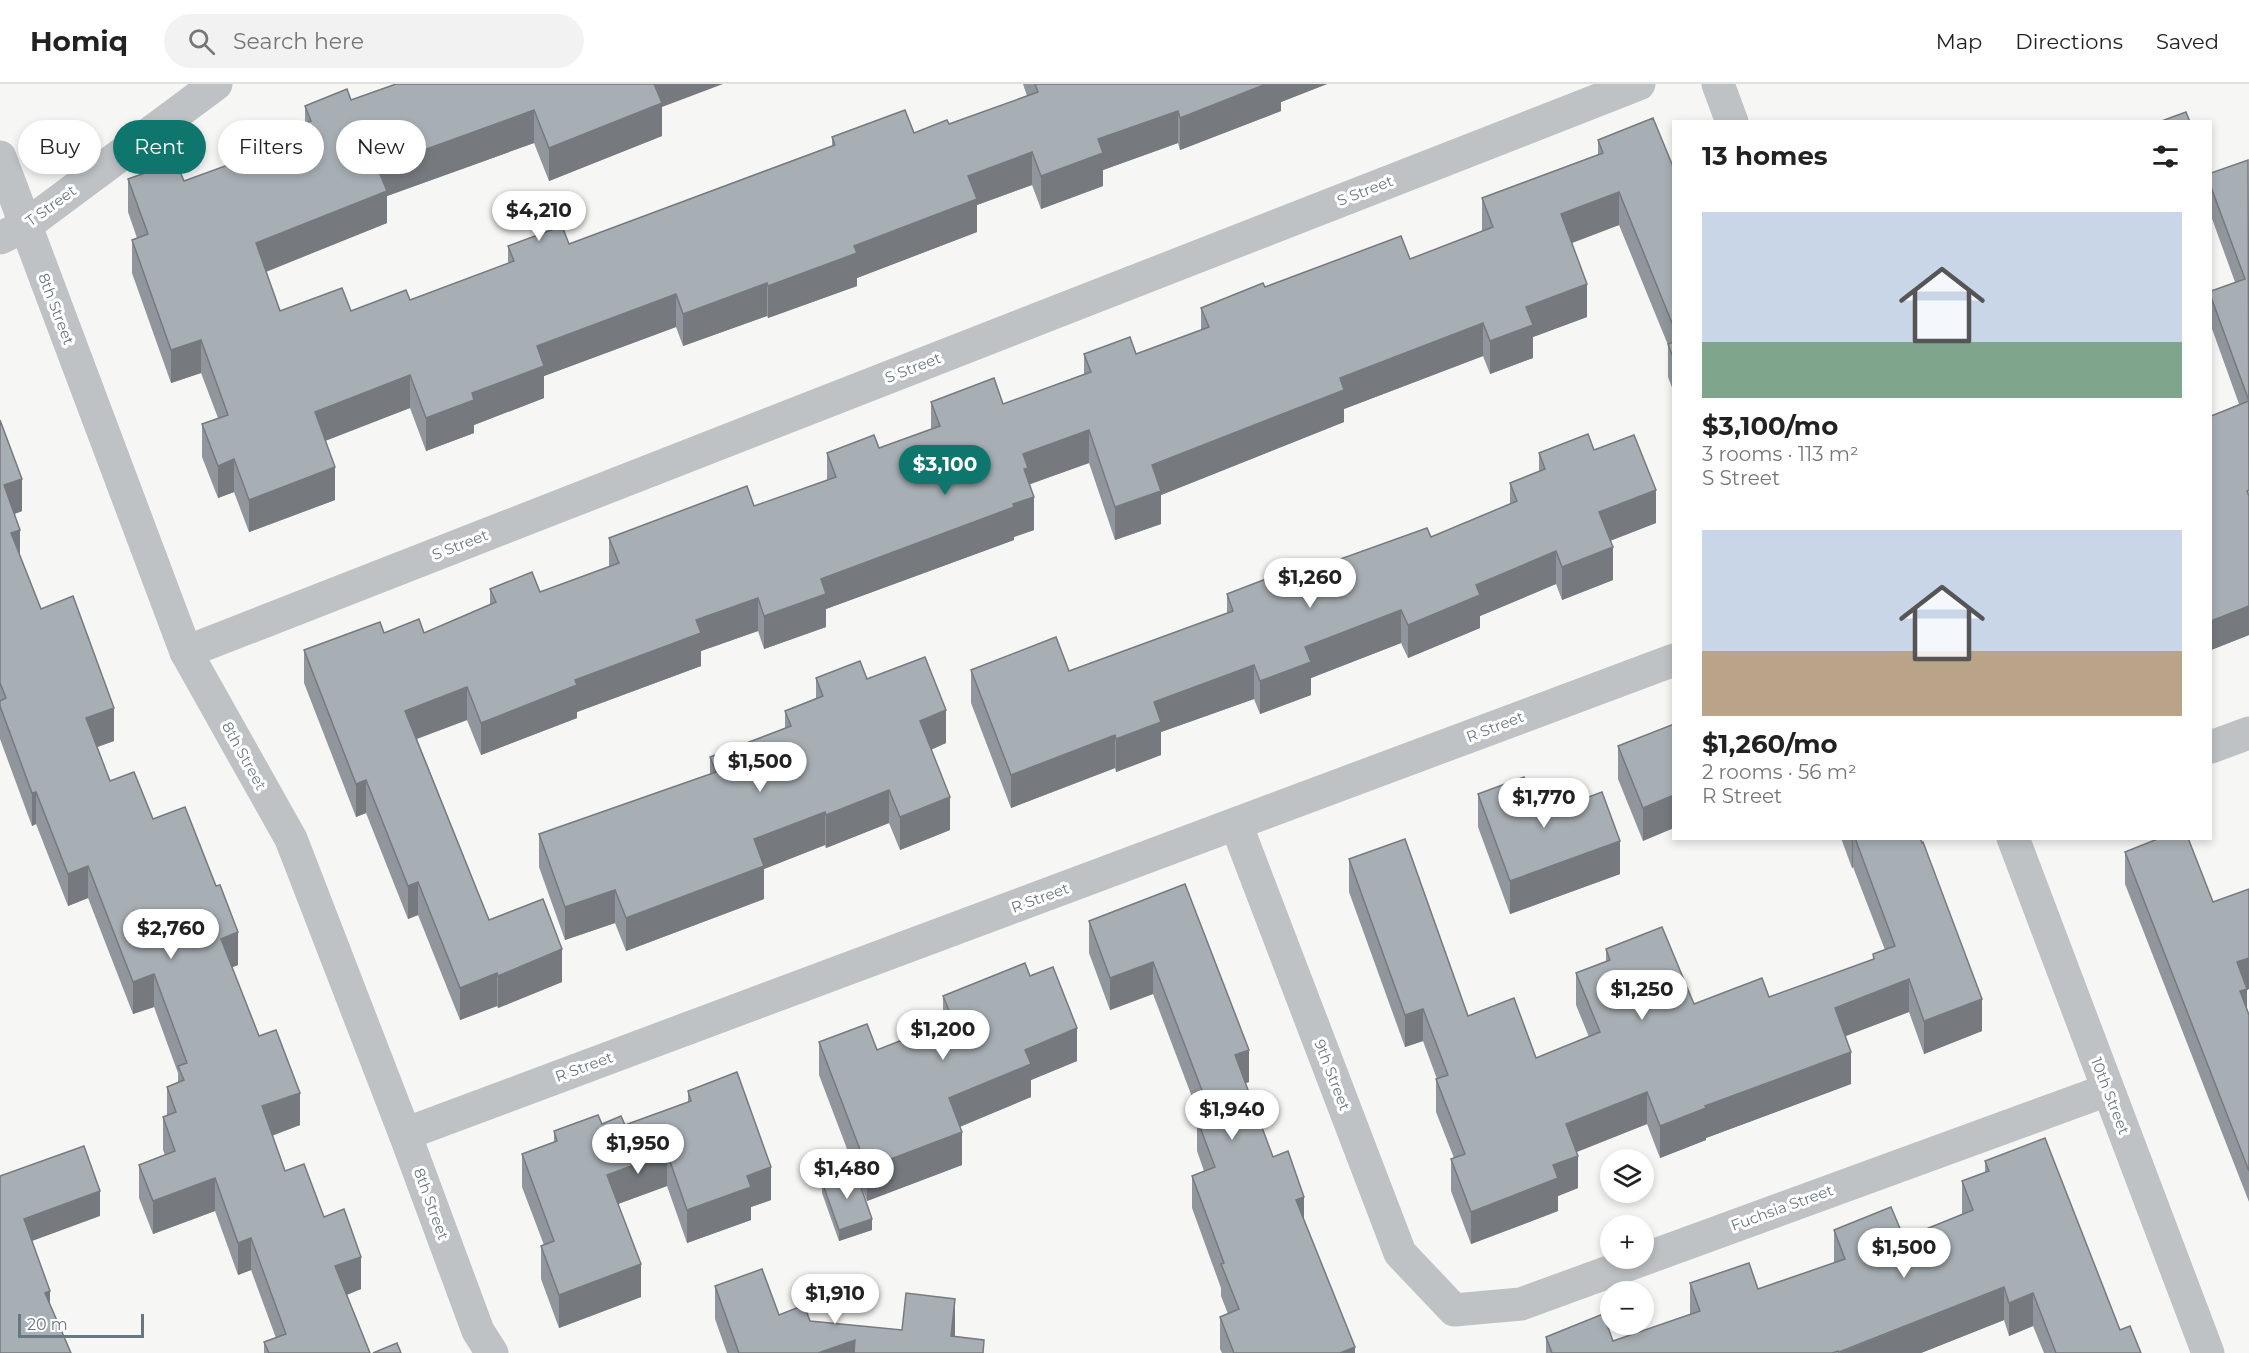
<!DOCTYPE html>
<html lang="en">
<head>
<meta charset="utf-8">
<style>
	:root { --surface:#fff; --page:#f2f2f2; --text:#222; --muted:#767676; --line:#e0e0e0; --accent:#0f766e }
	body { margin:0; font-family:Montserrat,sans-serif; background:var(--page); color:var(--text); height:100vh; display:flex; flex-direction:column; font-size:22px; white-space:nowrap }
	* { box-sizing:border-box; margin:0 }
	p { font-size:20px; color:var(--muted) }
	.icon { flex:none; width:33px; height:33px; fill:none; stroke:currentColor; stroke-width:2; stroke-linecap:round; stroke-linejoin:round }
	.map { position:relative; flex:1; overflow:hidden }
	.panel { position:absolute; left:1672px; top:36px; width:540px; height:720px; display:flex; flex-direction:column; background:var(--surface); border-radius:0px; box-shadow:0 3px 9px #0003 }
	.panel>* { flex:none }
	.banner { position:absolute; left:18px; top:36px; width:570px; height:54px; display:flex; gap:12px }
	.fabs { position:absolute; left:1600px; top:1065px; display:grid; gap:12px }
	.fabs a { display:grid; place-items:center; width:54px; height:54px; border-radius:50%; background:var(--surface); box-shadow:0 3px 9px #0003; font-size:30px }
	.scale { position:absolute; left:18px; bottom:15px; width:126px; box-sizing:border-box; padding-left:6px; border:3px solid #687882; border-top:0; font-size:16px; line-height:21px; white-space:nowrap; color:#687882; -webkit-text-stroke:4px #fff; paint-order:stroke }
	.price { position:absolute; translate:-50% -51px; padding:0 14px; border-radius:21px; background:#fff; color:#222; font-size:20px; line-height:39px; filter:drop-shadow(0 2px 3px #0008) }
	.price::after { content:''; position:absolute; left:50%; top:36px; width:18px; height:14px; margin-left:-9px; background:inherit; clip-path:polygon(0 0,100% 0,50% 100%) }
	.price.active { background:var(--accent); color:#fff }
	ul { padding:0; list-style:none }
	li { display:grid; align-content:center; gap:12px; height:318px; padding:0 30px }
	li span { display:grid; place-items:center; height:186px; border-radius:0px; color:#555 }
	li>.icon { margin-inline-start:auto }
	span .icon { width:108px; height:108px; fill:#fffc; stroke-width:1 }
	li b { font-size:26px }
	h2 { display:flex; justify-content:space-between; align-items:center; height:72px; padding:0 30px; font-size:26px }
	.tag { padding:0 21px; border-radius:27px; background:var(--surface); box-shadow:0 3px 9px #0003; font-size:21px; line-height:54px }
	.tag.active { background:var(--accent); color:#fff }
	header { display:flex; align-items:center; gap:36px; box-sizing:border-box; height:84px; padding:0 30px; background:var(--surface); border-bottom:2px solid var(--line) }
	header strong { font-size:28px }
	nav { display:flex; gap:33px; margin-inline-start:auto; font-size:21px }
	.search { width:420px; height:54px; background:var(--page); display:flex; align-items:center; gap:15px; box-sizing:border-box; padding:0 21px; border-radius:33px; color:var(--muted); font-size:22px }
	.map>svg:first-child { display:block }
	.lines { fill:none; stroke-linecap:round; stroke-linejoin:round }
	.street { stroke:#bec2c5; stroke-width:33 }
	.wall { fill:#90969b }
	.shaded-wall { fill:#767a7e }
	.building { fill:#a8afb4; stroke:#767a7e; stroke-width:1.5 }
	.labels { text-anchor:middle; stroke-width:6; stroke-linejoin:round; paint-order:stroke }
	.street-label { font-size:15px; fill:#687882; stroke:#fff }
</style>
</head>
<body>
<header>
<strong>Homiq</strong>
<div class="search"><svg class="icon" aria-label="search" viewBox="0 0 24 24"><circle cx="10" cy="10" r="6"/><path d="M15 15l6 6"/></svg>Search here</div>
<nav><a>Map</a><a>Directions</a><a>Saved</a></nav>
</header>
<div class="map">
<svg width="2249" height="1269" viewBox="0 0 2249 1269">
	<rect width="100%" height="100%" fill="#f6f6f4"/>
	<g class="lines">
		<g class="street">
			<path d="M1718,0L1732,38"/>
			<path d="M0,73L186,568L291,755L405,1050L478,1247L492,1269"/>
			<path d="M0,154L25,142L216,0"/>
			<path d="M186,568L1639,0"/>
			<path d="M2211,663L2249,649"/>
			<path d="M1236,740L1400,1169L1454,1226L1521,1220L2107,1006"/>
			<path d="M2013,754L2208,1269"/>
			<path d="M405,1050L1674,576"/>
		</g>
	</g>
	<g class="wall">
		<path d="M1023,0H1327L1281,18V27L1180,66L1178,59L1103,86V102L1041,125L1032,101L977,121V148L857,194V202L768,234L767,232L683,262L676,243L544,292V314L474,341V349L426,367L410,324L325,356L335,416L249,448L234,408L218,414L202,373V340L218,334L201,289L171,299L132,189V156L137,154L128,128V95L184,97L257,71V58L305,39V22L351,16L662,23V52L549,97L534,59L387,112V139L266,187L280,227H351L410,216L508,179V162L569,160L832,62V53L914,49L949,40L1027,12Z"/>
		<path d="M1598,56L1674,85V309L1668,293V261L1619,141L1572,159L1587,233L1533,253V274L1490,290L1483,272L1344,325V338L1161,411V440L1115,456L1089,379L1029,400L1034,446L1014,453V456L826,525V543L764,565L758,547L701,567V582L577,628V634L481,671L467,636L417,655L489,836L562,898L498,924L497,922L460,936L418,831L408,835L366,729L356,733L304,599V566L384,549H424L490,521V505L540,508L609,483V454L754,422L827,396V369L879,364L931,345V318L1003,320L1084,290V270H1136L1201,246V224L1265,203L1410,175L1482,147V114L1598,71Z"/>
		<path d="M2248,76L2249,551L2211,566V332L2239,320L2211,242V207L2235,198L2211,132V89Z"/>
		<path d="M0,336L22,427L14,430L20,473L41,525L114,657L97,663L110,697L153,735L238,881L232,883L259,952L300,1041L272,1052L285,1087L324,1133L361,1205L347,1211L370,1269H264V1258L276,1254L251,1186L238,1191L215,1127L153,1150L139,1114V1081L165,1071L163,1066V1033L167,1032V1003L178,998V989L154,923L133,930L88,814L68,822L36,740L32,742L0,655Z"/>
		<path d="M1594,366L1656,439L1610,457L1613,496L1562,516L1556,500L1480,532V544L1408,574L1401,559L1311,594V611L1260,630L1254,615L1161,648V671L1116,688L1115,684L1011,724L971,619V586L1069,587L1227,530V510L1268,501L1431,453L1510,420V399L1539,388V369Z"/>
		<path d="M816,594L867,595L946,659L931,666L950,746L900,766L889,739L826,764L825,761L764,785V815L626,867L615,839L565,856L539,783V750L710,691V673L785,644V627L816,614Z"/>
		<path d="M1674,640L1643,757L1618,695V662Z"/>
		<path d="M1478,710L1538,732L1620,790L1510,830L1478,743Z"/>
		<path d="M1841,754H1920L1982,947L1924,970L1909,928L1846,952L1851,1000L1706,1054V1056L1660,1074L1647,1040L1577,1068L1578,1104L1558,1112V1127L1471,1160L1451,1107V1075L1454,1074L1436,1028V995H1437L1423,957L1405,963L1349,808V775L1468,932L1536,974L1589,953L1576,921V889L1606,877V865L1694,920L1769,913L1873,875V870L1885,866L1853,783L1852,784Z"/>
		<path d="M2125,768L2247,906V927L2249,931V1118L2125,800Z"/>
		<path d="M1185,800L1249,998L1245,999L1273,1073L1304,1137L1355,1269H1222L1220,1265V1233L1228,1230L1221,1212V1204L1192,1124V1092L1204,1087L1197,1067V1035L1200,1034L1153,910L1110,926L1089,869V837Z"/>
		<path d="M1030,892L1077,977L1031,996V1013L960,1043L962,1081L867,1117L860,1099L872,1146L839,1157L822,1109V1098L855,1086L819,991V958L877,966L943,940V912Z"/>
		<path d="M688,1007L771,1116L751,1123V1136L687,1159L667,1102L618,1120L641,1213L559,1244L541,1195V1162L544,1161L522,1103V1070L554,1058V1047L602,1040L625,1041L688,1018Z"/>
		<path d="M1985,1077L2120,1246L2141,1269H2044L2033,1242L2009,1252L2004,1236L1921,1269H1546V1253L1613,1257L1690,1231V1199L1758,1205L1834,1179V1146L1904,1154L1962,1130V1097L1985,1088Z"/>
		<path d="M715,1202L779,1231L810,1237L902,1246L955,1248V1252L984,1269H727L715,1235Z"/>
	</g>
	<g class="shaded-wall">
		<path d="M652,0H723L662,23V52L549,97V64Z"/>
		<path d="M1266,0H1327L1281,18V27L1180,66V34Z"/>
		<path d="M534,26V59L387,112V139L256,192V159L377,83Z"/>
		<path d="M1178,27V59L1103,86V102L1041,125V92L1098,55Z"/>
		<path d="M1032,68V101L977,121V148L857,194V202L768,234V202L854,162L968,92Z"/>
		<path d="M1619,108V141L1561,163V130Z"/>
		<path d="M767,199V232L683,262V230Z"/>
		<path d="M1587,200V233L1533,253V274L1490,290V257L1526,223Z"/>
		<path d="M676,210V243L544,292V314L474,341V349L426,367V334L472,309L537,262Z"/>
		<path d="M1483,239V272L1344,325V338L1161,411V440L1115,456V423L1152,381L1340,294Z"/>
		<path d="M201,256V289L171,299V266Z"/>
		<path d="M410,291V324L315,361V328Z"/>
		<path d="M1089,346V379L1028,401L1034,413V446L1014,453V456L826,525V543L764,565V532L821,495L1013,420L1023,370Z"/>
		<path d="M234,375V408L218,414V382Z"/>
		<path d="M335,383V416L249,448V416Z"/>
		<path d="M22,395V427L4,434V401Z"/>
		<path d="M1656,406V439L1599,461V428Z"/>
		<path d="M20,446V479L11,449Z"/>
		<path d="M1613,463V496L1562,516V483Z"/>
		<path d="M1556,467V500L1480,532V544L1408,574V541L1476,501Z"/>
		<path d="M758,514V547L701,567V582L577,628V634L481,671V639L575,596L696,536Z"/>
		<path d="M2249,522V551L2211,566V537Z"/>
		<path d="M1401,526V559L1311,594V611L1260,630V597L1305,563Z"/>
		<path d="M1254,581V615L1161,648V671L1116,688V655L1154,618Z"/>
		<path d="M467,603V636L405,659V627Z"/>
		<path d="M114,624V657L86,667V634Z"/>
		<path d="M946,626V659L920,670V637Z"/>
		<path d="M1115,651V684L1011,724V691Z"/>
		<path d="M366,696V729L356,733V700Z"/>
		<path d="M889,706V739L826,764V731Z"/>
		<path d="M36,708V740L32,742V709Z"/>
		<path d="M1674,711V744L1643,757V724Z"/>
		<path d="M950,713V746L900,766V733Z"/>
		<path d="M825,728V761L764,785V815L626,867V834L754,755Z"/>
		<path d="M1852,754H1853V783L1852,784Z"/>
		<path d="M1620,757V790L1510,830V797Z"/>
		<path d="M88,782V814L68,822V790Z"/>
		<path d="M418,798V831L408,835V802Z"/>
		<path d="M615,806V839L565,856V823Z"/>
		<path d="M238,848V881L221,888V855Z"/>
		<path d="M562,865V898L498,924V892Z"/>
		<path d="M2249,874V905L2247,906V936L2240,939L2237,878Z"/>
		<path d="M1153,878V910L1110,926V894Z"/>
		<path d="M497,889V922L460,936V904Z"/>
		<path d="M154,890V923L133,930V898Z"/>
		<path d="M1909,895V928L1835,956V924Z"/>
		<path d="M1982,915V947L1924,970V937Z"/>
		<path d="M1423,925V957L1405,963V931Z"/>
		<path d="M1077,944V977L1031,996V1013L949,1047V1014L1025,966Z"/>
		<path d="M1249,966V998L1235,1003V971Z"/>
		<path d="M1851,968V1000L1706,1054V1056L1660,1074V1042L1705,1022Z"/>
		<path d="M1647,1008V1040L1566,1072V1040Z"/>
		<path d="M300,1009V1041L262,1055V1022Z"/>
		<path d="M962,1048V1081L867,1117V1084Z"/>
		<path d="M667,1069V1102L607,1124V1091Z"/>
		<path d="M1578,1072V1104L1558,1112V1127L1471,1160V1128L1553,1081Z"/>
		<path d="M771,1083V1116L751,1123V1136L687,1159V1126L747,1092Z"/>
		<path d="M215,1094V1127L153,1150V1117Z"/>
		<path d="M100,1107V1132L24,1160V1135Z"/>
		<path d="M1304,1113V1145L1296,1116Z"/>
		<path d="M872,1135V1146L839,1157V1146Z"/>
		<path d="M251,1154V1186L238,1191V1159Z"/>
		<path d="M361,1173V1205L335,1215V1182Z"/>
		<path d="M641,1180V1213L559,1244V1211Z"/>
		<path d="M2004,1203V1236L1921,1269H1839Z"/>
		<path d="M50,1207V1232L45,1209Z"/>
		<path d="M2033,1209V1242L2009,1252V1219Z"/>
		<path d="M955,1215V1248L953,1269L951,1252Z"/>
		<path d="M855,1256V1269H818Z"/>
		<path d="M1355,1263V1269H1340Z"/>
	</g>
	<g class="building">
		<path d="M396,0H654L662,19L549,64L534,26L377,83L387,107L256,159L280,227L342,204L351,227L406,206L410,216L514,177L508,162L562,142L569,160L835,61L832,53L905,26L914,49L947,36L949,40L1038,8L1035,0H1266L1180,34L1178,27L1098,55L1103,69L1041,92L1032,68L968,92L977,115L854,162L857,169L768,202L767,199L683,230L676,210L537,262L544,282L472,309L474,316L426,334L410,291L315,328L335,383L249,416L234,375L218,382L202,340L228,331L201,256L171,266L132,156L148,150L128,95L176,78L184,97L261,69L257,58L311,37L305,22L347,5L351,16Z"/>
		<path d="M2186,28L2190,38H2159Z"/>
		<path d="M1653,34L1674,85V244L1619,108L1561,130L1587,200L1526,223L1533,241L1490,257L1483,239L1340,294L1344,306L1152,381L1161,407L1115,423L1089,346L1023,370L1028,384L1024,385L1034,413L1013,420L1014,423L821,495L826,510L764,532L758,514L696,536L701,549L575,596L577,601L481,639L467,603L405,627L489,836L543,815L562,865L498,892L497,889L460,904L418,798L408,802L366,696L356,700L304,566L380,538L384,549L419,535L424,549L496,518L490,505L532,488L540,508L619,479L609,454L747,402L754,422L836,393L827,369L874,351L879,364L940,342L931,318L994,294L1003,320L1091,288L1084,270L1130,253L1136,270L1209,243L1201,224L1263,199L1265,203L1401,152L1410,175L1493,143L1482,114L1603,69L1598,56Z"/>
		<path d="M2248,76L2249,406L2247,407L2249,412V522L2211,537V332L2249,317L2211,213V207L2245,195L2211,103V89Z"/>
		<path d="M1674,258V276L1668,260Z"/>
		<path d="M0,336L22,395L4,401L20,446L11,449L41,525L73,512L114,624L86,634L110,697L134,688L153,735L185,723L216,802L220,801L238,848L221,855L259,952L276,946L300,1009L262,1022L285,1087L304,1080L324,1133L344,1125L361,1173L335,1182L370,1269H269L264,1258L286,1250L251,1154L238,1159L215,1094L153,1117L139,1081L175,1067L163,1033L176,1028L167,1003L184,996L178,982L187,979L154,890L133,898L88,782L68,790L36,708L32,709L0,622V617L6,614L0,599Z"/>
		<path d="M1588,350L1594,366L1634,351L1656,406L1599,428L1613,463L1562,483L1556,467L1476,501L1480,511L1408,541L1401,526L1305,563L1311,578L1260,597L1254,581L1154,618L1161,638L1116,655L1115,651L1011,691L971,586L1056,553L1069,587L1233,527L1227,510L1266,495L1268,501L1427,444L1431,453L1517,417L1510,399L1545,385L1539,369Z"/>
		<path d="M925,573L946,626L920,637L950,713L900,733L889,706L826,731L825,728L754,755L764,782L626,834L615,806L565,823L539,750L716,688L710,673L791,642L785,627L823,612L816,594L860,577L867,595Z"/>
		<path d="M1674,640V711L1643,724L1618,662Z"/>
		<path d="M1524,693L1538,732L1602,708L1620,757L1510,797L1478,710Z"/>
		<path d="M1855,754H1920L1922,759L1923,758L1982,915L1924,937L1909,895L1835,924L1851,968L1705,1022L1706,1024L1660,1042L1647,1008L1566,1040L1578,1072L1553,1081L1558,1094L1471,1128L1451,1075L1465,1070L1436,995L1448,991L1423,925L1405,931L1349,775L1405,755L1468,932L1514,914L1536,974L1600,948L1576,889L1610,876L1606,865L1662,843L1694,920L1762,894L1769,913L1874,875L1873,870L1895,862Z"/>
		<path d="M2160,754H2188L2213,818L2249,805V874L2237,878L2247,905L2240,907L2249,931V1087L2125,768Z"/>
		<path d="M1185,800L1249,966L1235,971L1273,1073L1288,1067L1304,1113L1296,1116L1355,1263L1340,1269H1234L1220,1233L1239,1225L1221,1180L1224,1179L1192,1092L1215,1083L1197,1035L1211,1030L1153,878L1110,894L1089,837Z"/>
		<path d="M1025,879L1030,892L1053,883L1077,944L1025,966L1031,980L949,1014L962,1048L867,1084L819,958L867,940L877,966L953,936L943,912Z"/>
		<path d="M737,988L771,1083L747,1092L751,1103L687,1126L667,1069L607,1091L641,1180L559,1211L541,1162L554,1157L522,1070L557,1057L554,1047L598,1031L602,1040L621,1032L625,1041L691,1017L688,1007Z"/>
		<path d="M2045,1054L2120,1246L2130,1242L2141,1269H2056L2033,1209L2009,1219L2004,1203L1839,1268L1838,1267L1832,1269H1552L1546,1253L1603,1230L1613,1257L1700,1227L1690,1199L1749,1179L1758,1205L1845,1175L1834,1146L1891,1123L1904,1154L1973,1126L1962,1097L1989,1087L1985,1077Z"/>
		<path d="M84,1062L100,1107L24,1135L50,1207L45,1209L71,1269H0V1092Z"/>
		<path d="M855,1086L872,1135L839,1146L822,1098Z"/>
		<path d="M762,1185L779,1231L804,1221L810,1237L902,1246L906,1209L955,1215L951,1252L984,1256L983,1269H854L855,1256L818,1269H739L715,1202Z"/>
		<path d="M397,1259L401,1269H373Z"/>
	</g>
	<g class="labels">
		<g class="street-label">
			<text transform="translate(1365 107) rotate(-21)" y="5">S Street</text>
			<text transform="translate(51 122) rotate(-36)" y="5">T Street</text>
			<text transform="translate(56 225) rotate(69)" y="5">8th Street</text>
			<text transform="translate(913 284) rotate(-21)" y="5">S Street</text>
			<text transform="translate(460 461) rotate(-21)" y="5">S Street</text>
			<text transform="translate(1495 643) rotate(-21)" y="5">R Street</text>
			<text transform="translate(244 672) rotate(61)" y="5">8th Street</text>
			<text transform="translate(1040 814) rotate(-20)" y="5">R Street</text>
			<text transform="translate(584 983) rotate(-20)" y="5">R Street</text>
			<text transform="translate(1332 991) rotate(69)" y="5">9th Street</text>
			<text transform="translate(2110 1012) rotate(69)" y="5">10th Street</text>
			<text transform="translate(431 1120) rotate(70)" y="5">8th Street</text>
			<text transform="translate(1782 1124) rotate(-20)" y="5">Fuchsia Street</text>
		</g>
	</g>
</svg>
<div class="fabs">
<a><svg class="icon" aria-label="layers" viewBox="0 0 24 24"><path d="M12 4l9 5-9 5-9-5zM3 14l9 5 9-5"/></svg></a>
<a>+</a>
<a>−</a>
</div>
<div class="scale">20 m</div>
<b class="price" style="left:539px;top:158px">$4,210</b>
<b class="price active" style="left:945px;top:412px">$3,100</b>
<b class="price" style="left:1310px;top:525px">$1,260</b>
<b class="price" style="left:760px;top:709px">$1,500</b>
<b class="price" style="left:1544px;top:745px">$1,770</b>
<b class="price" style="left:171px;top:876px">$2,760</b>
<b class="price" style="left:1642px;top:937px">$1,250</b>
<b class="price" style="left:943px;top:977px">$1,200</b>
<b class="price" style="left:1232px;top:1057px">$1,940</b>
<b class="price" style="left:638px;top:1091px">$1,950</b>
<b class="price" style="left:847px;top:1116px">$1,480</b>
<b class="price" style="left:1904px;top:1195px">$1,500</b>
<b class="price" style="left:835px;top:1241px">$1,910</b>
<div class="banner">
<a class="tag">Buy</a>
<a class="tag active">Rent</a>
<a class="tag">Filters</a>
<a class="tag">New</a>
</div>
<section class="panel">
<h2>13 homes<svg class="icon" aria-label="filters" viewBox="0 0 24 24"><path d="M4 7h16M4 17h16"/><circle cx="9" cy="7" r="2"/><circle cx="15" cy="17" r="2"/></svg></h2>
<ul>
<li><span style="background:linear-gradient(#c9d6e8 70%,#7fa58c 0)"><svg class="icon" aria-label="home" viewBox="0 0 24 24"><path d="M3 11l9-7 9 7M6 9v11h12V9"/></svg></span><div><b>$3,100/mo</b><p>3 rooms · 113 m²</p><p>S Street</p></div></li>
<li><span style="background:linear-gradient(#c9d6e8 65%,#b9a48a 0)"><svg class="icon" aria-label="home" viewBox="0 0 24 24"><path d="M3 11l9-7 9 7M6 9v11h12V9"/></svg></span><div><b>$1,260/mo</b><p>2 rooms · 56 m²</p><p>R Street</p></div></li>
</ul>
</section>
</div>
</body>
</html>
